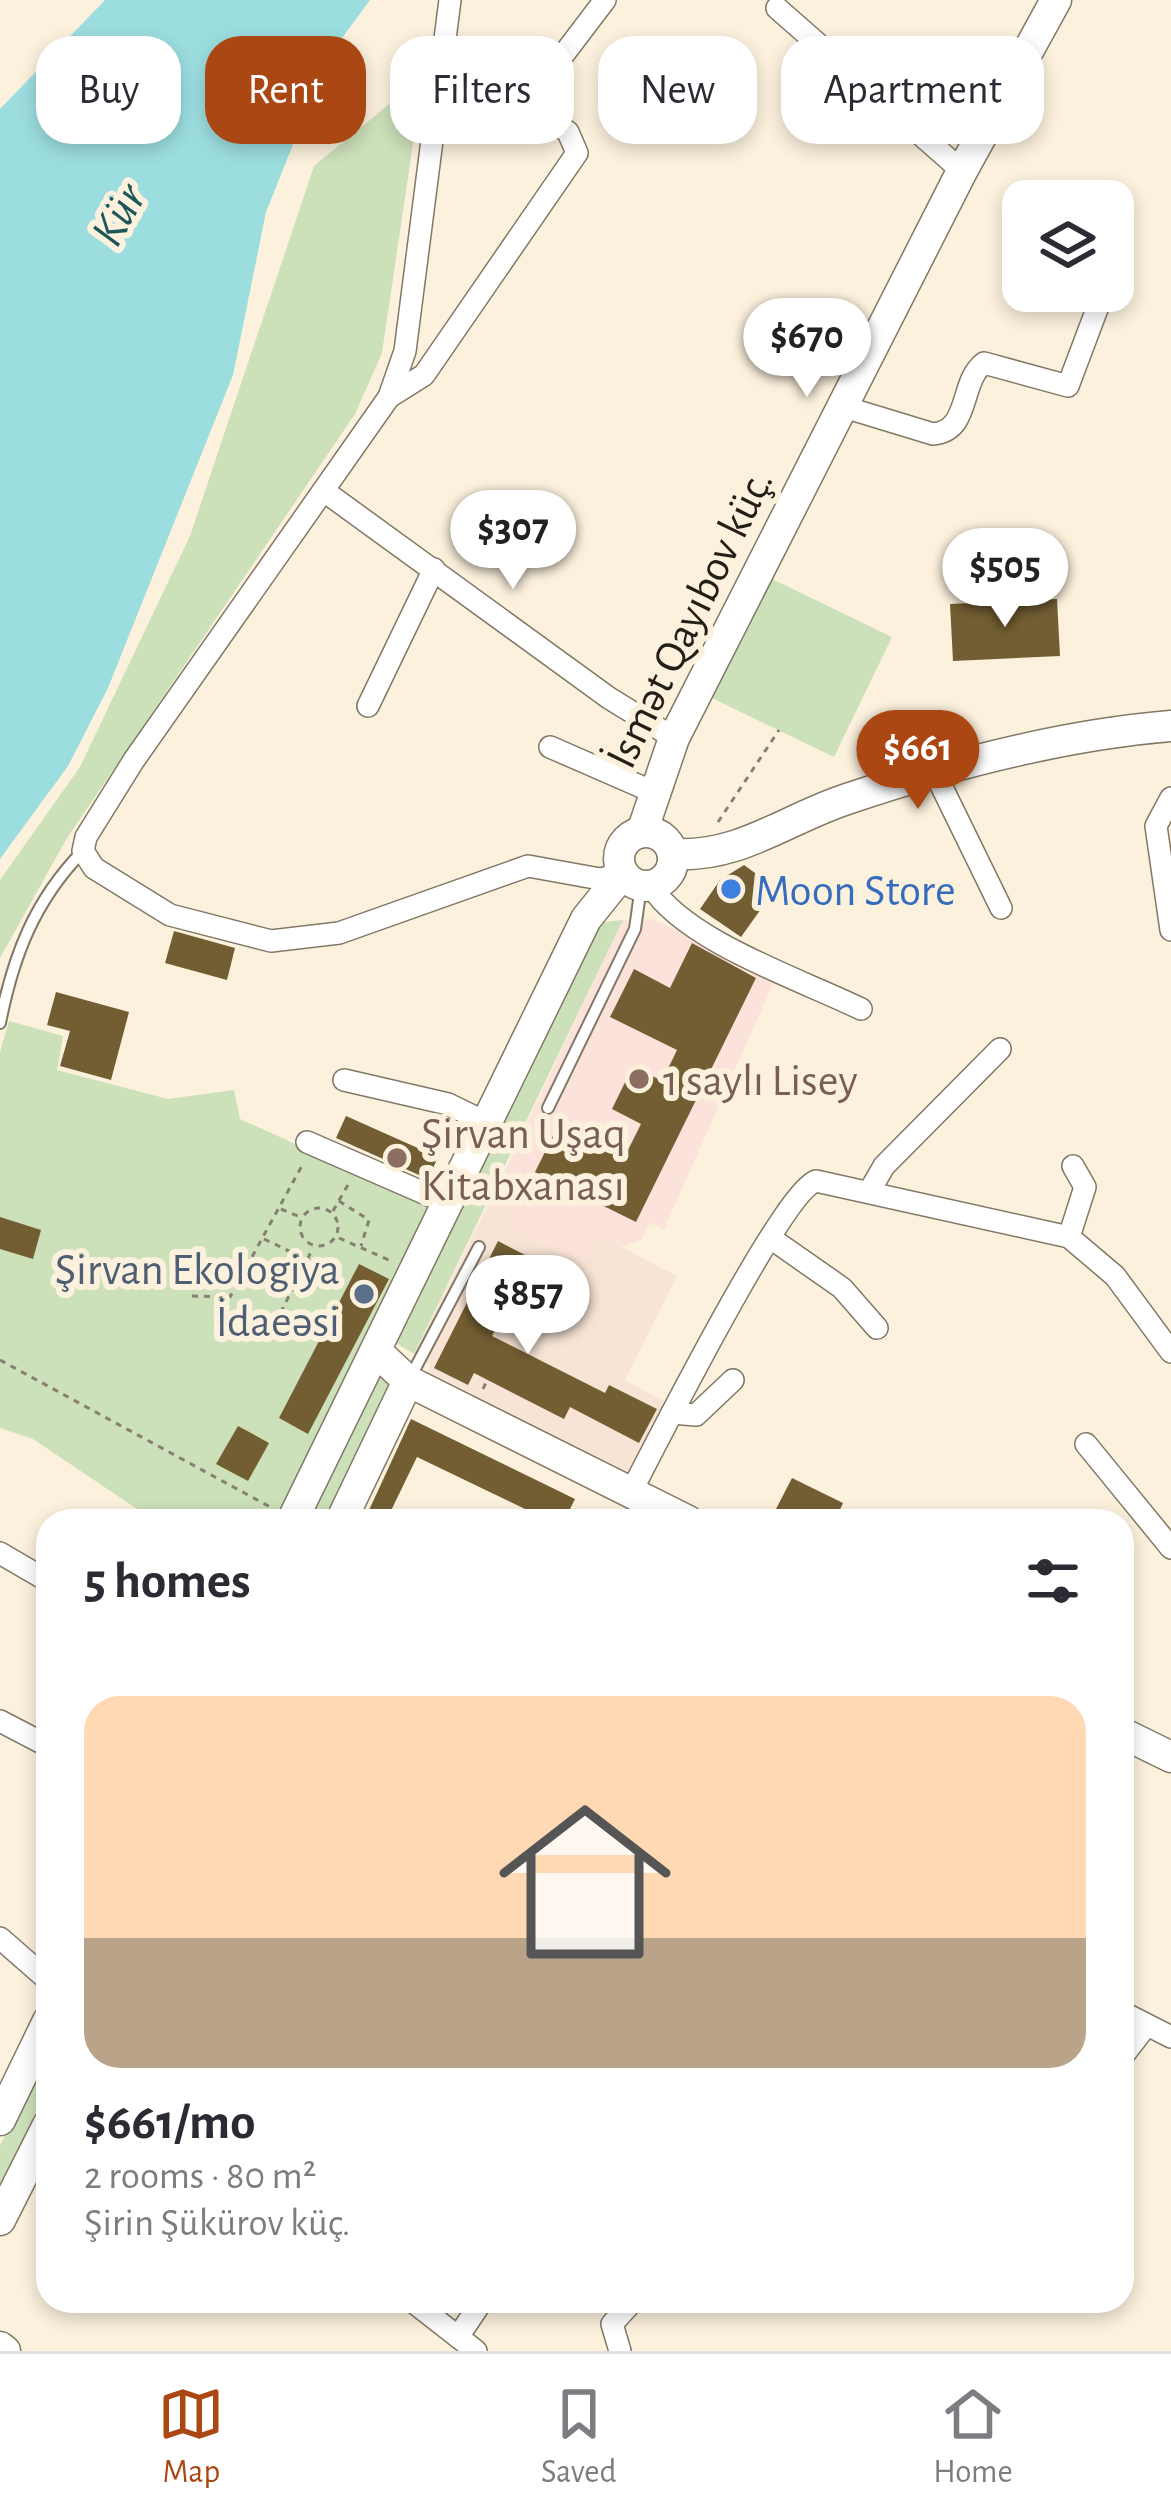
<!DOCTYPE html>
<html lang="en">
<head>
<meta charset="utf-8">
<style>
	:root { --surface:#fff; --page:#f7f7f7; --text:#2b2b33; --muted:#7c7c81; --line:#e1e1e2; --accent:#ab4712 }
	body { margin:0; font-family:"Alegreya Sans",sans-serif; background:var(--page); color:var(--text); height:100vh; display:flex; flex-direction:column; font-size:45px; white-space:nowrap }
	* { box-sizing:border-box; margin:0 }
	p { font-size:39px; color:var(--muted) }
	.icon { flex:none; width:66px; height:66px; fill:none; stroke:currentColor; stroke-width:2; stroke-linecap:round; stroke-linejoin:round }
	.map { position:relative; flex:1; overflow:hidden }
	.panel { position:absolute; left:36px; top:1509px; width:1098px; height:804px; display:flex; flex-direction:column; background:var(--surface); border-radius:36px; box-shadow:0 6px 18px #0003 }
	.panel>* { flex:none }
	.top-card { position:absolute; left:36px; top:36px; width:1101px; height:108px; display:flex; gap:24px }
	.fabs { position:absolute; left:1002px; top:180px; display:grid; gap:24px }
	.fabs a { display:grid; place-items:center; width:132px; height:132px; border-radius:24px; background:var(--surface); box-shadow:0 6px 18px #0003; font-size:60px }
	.price { position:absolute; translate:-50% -102px; padding:0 27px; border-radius:42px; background:#fff; color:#222; font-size:39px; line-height:78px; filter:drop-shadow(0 3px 6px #0008) }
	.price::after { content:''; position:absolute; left:50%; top:72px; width:36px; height:27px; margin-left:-18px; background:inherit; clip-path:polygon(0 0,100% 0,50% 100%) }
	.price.on { background:var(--accent); color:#fff }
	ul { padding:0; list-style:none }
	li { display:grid; align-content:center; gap:24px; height:636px; padding:0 48px }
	li span { display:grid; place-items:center; height:372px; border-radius:36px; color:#555 }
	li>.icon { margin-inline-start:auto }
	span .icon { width:216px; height:216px; fill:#fffc; stroke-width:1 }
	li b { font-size:51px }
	h2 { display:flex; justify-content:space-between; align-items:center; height:144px; padding:0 48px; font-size:51px }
	.pill { padding:0 42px; border-radius:36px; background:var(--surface); box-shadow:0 6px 18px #0003; font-size:42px; line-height:108px }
	.pill.on { background:var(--accent); color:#fff }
	.tab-bar { display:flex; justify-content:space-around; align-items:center; height:168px; border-top:3px solid var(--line); background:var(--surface); font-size:33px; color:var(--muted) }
	.tab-bar a { display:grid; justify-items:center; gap:6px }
	.tab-bar .on { color:var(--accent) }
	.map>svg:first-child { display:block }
	.education { fill:#fbe2da }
	.medical { fill:#f8e4d5 }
	.green { fill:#cce0b9 }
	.water { fill:#9cdee0 }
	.building { fill:#735e33 }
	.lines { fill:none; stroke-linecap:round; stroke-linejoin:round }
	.lane-casing { stroke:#827866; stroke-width:14 }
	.street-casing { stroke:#827866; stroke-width:24 }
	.secondary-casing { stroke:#827866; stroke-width:33 }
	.path { stroke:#867f72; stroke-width:3; stroke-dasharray:6 6; stroke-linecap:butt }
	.lane { stroke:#fff; stroke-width:10 }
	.street { stroke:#fff; stroke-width:21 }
	.secondary { stroke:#fff; stroke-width:30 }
	.shop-dot { fill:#3f7fe0; stroke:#fcf1dd; stroke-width:4.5 }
	.education-dot { fill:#8d6e63; stroke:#fcf1dd; stroke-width:4.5 }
	.service-dot { fill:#5c6f8a; stroke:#fcf1dd; stroke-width:4.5 }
	.labels { text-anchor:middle; stroke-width:12; stroke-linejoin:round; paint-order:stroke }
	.street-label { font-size:45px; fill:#221f17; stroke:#fcf1dd }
	.shop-label { font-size:45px; fill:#366cbe; stroke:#fcf1dd; text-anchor:start }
	.education-label { font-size:45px; fill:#785e54; stroke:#fcf1dd; text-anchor:start }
	.service-label { font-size:45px; fill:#4e5e75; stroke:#fcf1dd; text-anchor:end }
	.water-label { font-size:48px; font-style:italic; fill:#1e5759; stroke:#fcf1dd }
</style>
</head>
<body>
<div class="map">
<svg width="1171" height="2351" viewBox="0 0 1171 2351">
	<rect width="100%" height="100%" fill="#fcf1dd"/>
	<path class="education" d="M652,919L776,977L664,1229L650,1223L641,1240L621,1247L598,1235L583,1263L508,1226L524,1193L500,1181L623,920Z"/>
	<path class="medical" d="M500,1181L524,1193L509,1226L583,1263L598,1235L677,1276L625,1380L667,1403L628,1476L426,1376L431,1364L414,1354Z"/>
	<g class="green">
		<path d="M423,76L382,353L355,414L67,838L0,958V880L80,767L190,536L314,166Z"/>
		<path d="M770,578L892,637L834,757L712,698Z"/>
		<path d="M623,920L414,1354L391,1340L595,923Z"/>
		<path d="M9,1021L63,1036L57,1070L168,1099L234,1090L240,1119L436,1208L281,1521H155L33,1439L0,1428V1052Z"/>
		<path d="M377,1369L394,1386L328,1521H305Z"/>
		<path d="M48,2048V2095L0,2192V2145Z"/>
	</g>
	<path class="water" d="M105,0H370L328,57L266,212L233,375L108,688L68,766L0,859V109Z"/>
	<g class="building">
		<path d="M1057,599L1060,656L953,661L950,604Z"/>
		<path d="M744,865L776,888L741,937L700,909L720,880Z"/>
		<path d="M174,931L235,948L227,980L165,963Z"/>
		<path d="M692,943L756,978L636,1222L535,1172L558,1126L624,1158L641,1124L612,1109L633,1066L662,1081L677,1050L610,1017L634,969L670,988Z"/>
		<path d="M56,992L129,1012L111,1080L60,1066L70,1031L47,1025Z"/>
		<path d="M346,1116L438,1157L428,1179L336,1138Z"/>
		<path d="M0,1217L41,1230L33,1259L0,1249Z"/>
		<path d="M498,1241L531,1258L492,1336L605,1393L609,1385L657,1409L639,1443L570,1407L564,1419L474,1373L468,1385L434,1368Z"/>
		<path d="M359,1264L389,1279L308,1434L279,1418Z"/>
		<path d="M411,1419L575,1499L564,1521H550L417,1457L386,1521H364Z"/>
		<path d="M238,1426L269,1443L248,1481L216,1464Z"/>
		<path d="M792,1478L843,1503L835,1521H800L776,1509Z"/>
	</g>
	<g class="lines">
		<defs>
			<g id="lane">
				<path d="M0,1023C13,957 34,901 83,851"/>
				<path d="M548,1108L635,929L641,886"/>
				<path d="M410,1378L479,1247"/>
			</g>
			<g id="street">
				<path d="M450,0L405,351L389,397L134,760L86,837L83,851L94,868L170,915L271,941L339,933L528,866L600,879L623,874"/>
				<path d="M777,8L962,171"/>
				<path d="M435,92L526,104L605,0"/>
				<path d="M389,397L424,375L577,153L568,132L526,104"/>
				<path d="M841,406L933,434C971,431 959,382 984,363L1068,386L1103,293"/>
				<path d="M324,491L609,698L674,738"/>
				<path d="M368,706L434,569"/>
				<path d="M550,747L651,791"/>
				<path d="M935,773L1001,908"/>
				<path d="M1171,798L1156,826L1171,930"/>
				<path d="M651,886C685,941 802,980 861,1009"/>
				<path d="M344,1080L448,1104L487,1123"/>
				<path d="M307,1142L447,1203"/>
				<path d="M869,1192L884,1166L1000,1049"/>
				<path d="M1069,1237L1085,1187L1073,1166"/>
				<path d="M772,1239L842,1288L877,1328"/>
				<path d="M672,1413L696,1415L733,1380"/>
				<path d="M1086,1444L1171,1548"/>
				<path d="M631,1492C655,1446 783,1192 816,1181L1069,1237L1115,1276L1171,1352"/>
				<path d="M0,1553L48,1581"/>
				<path d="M0,1721L48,1746"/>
				<path d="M0,1938L48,1980"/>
				<path d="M1122,2012L1171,2037"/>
				<path d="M1122,2057L1146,2026"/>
				<path d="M412,2301L476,2351"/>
				<path d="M458,2337L482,2301"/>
				<path d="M620,2351L612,2324L633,2301"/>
			</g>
			<g id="secondary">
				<circle cx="646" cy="859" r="27"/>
				<path d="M642,832L674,738L962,171L1056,0"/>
				<path d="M673,854C740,858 786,819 847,799C951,764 1062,735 1171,726"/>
				<path d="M376,1351L408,1381L688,1521"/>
				<path d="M292,1521L586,919L623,873"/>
				<path d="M341,1521L408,1381"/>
				<path d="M1122,1733L1171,1757"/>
				<path d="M0,2120L48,2021"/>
				<path d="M0,2220L48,2125"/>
				<path d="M0,2347L5,2351"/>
			</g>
		</defs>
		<use href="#lane" class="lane-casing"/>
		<use href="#street" class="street-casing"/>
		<use href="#secondary" class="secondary-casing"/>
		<g class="path">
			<path d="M718,822L779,730"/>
			<path d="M339,1201L369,1220L361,1246"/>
			<circle cx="319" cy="1227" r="19"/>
			<path d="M281,1209L300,1217"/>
			<path d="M333,1211L349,1183"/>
			<path d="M339,1238L391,1261"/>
			<path d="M264,1239L310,1261"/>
			<path d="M192,1296L230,1297L304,1162"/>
			<path d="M270,1334L313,1248"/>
			<path d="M0,1360L272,1508"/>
			<path d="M483,1389L487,1380"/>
		</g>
		<use href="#lane" class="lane"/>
		<use href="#street" class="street"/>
		<use href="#secondary" class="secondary"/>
	</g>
	<circle class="shop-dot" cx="731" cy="889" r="12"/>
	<g class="education-dot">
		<circle cx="639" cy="1079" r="12"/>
		<circle cx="397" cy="1158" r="12"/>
	</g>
	<circle class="service-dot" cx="364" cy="1294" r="12"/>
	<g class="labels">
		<g class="street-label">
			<text transform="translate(688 618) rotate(-64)" y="16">İsmət Qayıbov küç.</text>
		</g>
		<g class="shop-label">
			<text x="755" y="905">Moon Store</text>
		</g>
		<g class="education-label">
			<text x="663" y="1095">1 saylı Lisey</text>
			<text x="421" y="1148">Şirvan Uşaq<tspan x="421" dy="52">Kitabxanası</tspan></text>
		</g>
		<g class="service-label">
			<text x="340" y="1284">Şirvan Ekologiya<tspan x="340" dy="52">İdaeəsi</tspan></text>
		</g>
		<g class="water-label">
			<text transform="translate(117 214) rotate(-61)" y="17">Kür</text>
		</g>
	</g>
</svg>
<div class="fabs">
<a><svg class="icon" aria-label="layers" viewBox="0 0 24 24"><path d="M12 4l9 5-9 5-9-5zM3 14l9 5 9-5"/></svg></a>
</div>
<b class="price" style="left:807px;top:400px">$670</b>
<b class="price" style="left:513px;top:592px">$307</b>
<b class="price" style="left:1005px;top:630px">$505</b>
<b class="price on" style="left:918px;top:812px">$661</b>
<b class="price" style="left:528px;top:1357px">$857</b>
<div class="top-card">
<a class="pill">Buy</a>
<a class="pill on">Rent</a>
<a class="pill">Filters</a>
<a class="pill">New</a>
<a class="pill">Apartment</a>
</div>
<section class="panel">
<h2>5 homes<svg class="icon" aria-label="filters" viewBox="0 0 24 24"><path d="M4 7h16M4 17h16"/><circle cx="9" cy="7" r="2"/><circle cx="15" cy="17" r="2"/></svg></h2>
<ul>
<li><span style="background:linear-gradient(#ffd9b3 65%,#b9a48a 0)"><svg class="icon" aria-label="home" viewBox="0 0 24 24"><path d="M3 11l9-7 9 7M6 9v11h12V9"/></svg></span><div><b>$661/mo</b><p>2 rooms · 80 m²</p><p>Şirin Şükürov küç.</p></div></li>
</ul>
</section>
</div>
<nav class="tab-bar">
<a class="on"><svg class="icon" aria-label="map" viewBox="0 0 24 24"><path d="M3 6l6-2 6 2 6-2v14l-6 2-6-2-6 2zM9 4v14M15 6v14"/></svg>Map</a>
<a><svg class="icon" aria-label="saved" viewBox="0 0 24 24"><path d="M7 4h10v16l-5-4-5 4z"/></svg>Saved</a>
<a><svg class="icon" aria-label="home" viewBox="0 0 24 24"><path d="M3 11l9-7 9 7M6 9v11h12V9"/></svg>Home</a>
</nav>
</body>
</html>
